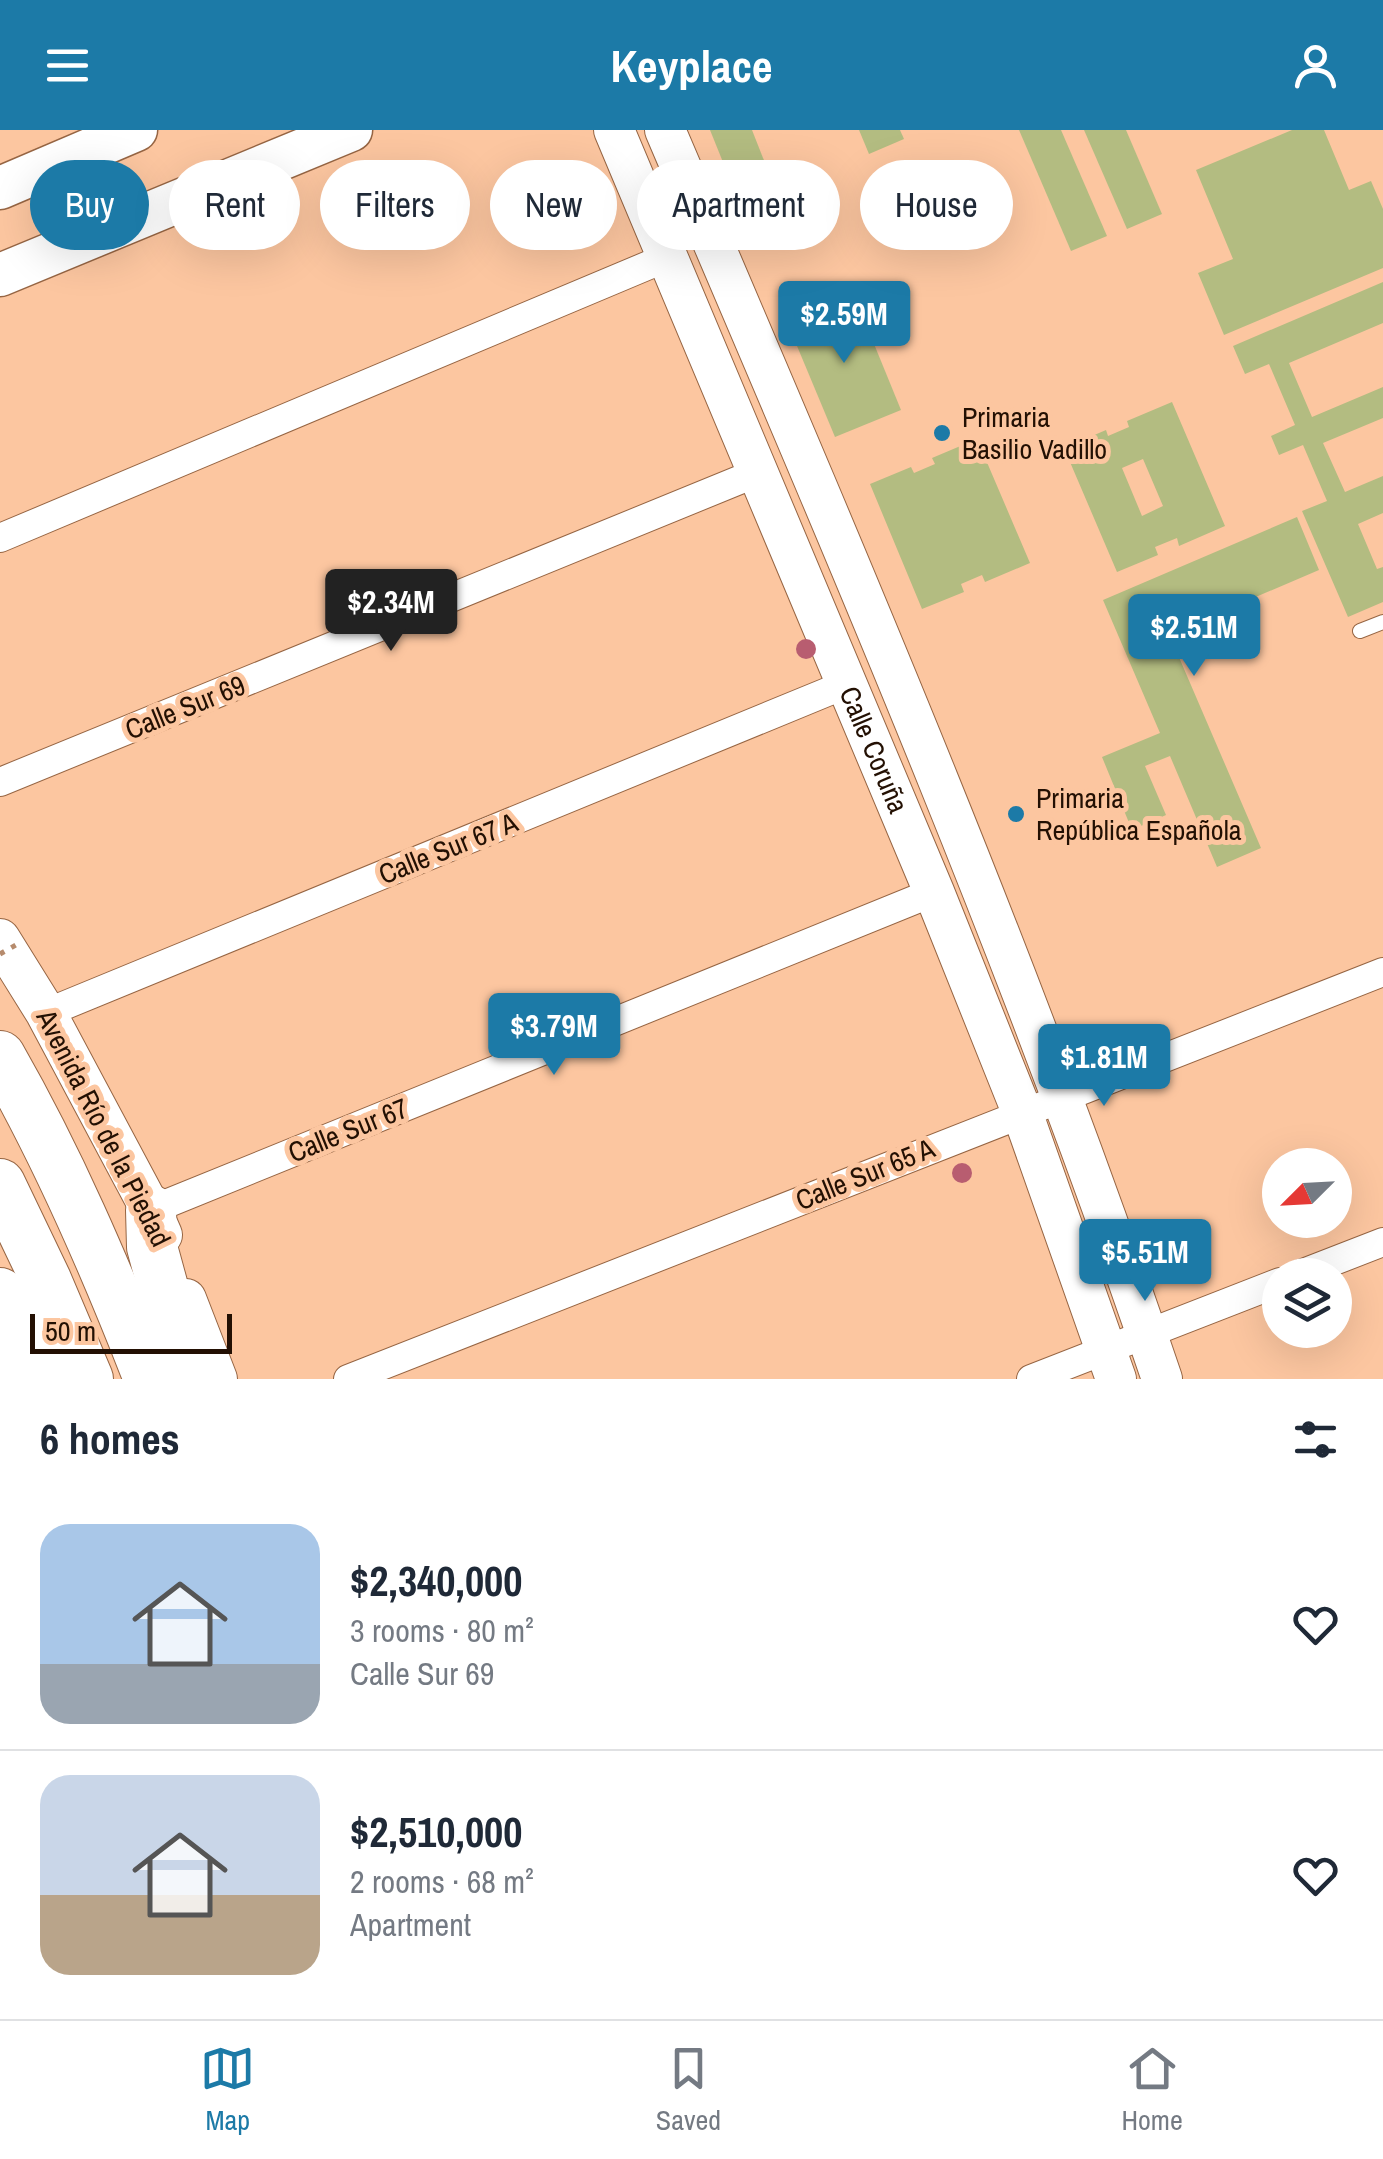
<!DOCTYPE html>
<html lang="en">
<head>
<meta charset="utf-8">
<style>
	:root { --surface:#fff; --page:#f6f6f7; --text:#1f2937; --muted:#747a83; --line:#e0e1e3; --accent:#1c7aa7 }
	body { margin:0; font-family:"Archivo Narrow",sans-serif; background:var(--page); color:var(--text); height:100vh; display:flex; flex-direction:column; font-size:38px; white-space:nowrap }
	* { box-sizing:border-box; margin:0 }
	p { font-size:32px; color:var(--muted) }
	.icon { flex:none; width:55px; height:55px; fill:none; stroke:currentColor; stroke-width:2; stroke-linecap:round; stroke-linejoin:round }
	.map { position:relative; height:1249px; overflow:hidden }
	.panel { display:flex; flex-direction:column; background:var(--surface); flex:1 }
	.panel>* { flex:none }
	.banner { position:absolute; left:30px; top:30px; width:1325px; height:90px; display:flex; gap:20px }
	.needle { width:65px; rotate:246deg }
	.buttons { position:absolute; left:1262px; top:1018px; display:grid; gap:20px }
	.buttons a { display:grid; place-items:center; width:90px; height:90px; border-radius:50%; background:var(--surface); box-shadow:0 10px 40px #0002; font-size:50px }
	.scale { position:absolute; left:30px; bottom:25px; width:202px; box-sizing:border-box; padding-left:10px; border:5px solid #231003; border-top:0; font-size:28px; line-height:35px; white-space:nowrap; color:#231003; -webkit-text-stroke:8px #fcc6a0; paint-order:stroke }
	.price { position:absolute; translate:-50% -85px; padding:0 22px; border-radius:10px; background:var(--accent); color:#fff; font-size:32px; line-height:65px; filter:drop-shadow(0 2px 5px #0008) }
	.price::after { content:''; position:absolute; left:50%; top:60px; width:30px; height:22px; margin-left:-15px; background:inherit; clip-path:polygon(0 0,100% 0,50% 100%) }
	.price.active { background:#222; color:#fff }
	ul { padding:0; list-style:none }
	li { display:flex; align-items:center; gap:30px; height:250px; padding:0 40px }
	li+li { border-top:2px solid var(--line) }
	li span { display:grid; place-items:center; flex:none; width:280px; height:200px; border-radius:30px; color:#555 }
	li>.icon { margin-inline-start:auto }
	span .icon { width:120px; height:120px; fill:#fffc; stroke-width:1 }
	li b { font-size:42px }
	h2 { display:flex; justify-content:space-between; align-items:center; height:120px; padding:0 40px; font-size:42px }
	.pill { padding:0 35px; border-radius:45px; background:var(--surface); box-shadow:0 10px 40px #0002; font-size:35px; line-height:90px }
	.pill.active { background:var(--accent); color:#fff }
	header { display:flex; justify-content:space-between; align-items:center; height:130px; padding:0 40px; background:var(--accent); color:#fff; font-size:45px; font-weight:800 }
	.tabs { display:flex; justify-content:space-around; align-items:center; height:140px; border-top:2px solid var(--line); background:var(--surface); font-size:28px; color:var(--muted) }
	.tabs a { display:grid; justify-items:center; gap:5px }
	.tabs .active { color:var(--accent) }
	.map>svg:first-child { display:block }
	.building { fill:#b3bc81; fill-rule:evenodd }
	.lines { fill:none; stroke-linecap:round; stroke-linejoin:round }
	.lane-casing { stroke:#966543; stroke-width:16 }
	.street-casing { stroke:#966543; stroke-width:30 }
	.secondary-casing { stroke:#966543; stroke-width:42 }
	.primary-casing { stroke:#966543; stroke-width:45 }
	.highway-casing { stroke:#966543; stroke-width:52 }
	.lane { stroke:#fff; stroke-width:14 }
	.street { stroke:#fff; stroke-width:28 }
	.secondary { stroke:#fff; stroke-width:40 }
	.primary { stroke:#fff; stroke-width:42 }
	.highway { stroke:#fff; stroke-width:50 }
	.path-bridge { stroke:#b68b6d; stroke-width:5; stroke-dasharray:5 8; stroke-linecap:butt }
	.tree { fill:#b85d70 }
	.poi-dot { fill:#1c7aa7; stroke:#fcc6a0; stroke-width:4 }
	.labels { text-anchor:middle; stroke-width:10; stroke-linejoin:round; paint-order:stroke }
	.poi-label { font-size:28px; fill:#231003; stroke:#fcc6a0; text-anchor:start }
	.street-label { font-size:28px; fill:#231003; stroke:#fcc6a0 }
</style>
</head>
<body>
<header><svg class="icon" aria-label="menu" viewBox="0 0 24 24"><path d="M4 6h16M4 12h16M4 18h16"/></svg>Keyplace<svg class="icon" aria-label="person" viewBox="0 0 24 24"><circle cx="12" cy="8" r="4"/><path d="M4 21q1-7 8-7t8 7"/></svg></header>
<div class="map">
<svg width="1383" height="1249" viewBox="0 0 1383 1249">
	<rect width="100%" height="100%" fill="#fcc6a0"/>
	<g class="building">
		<path d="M710,0H752L767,38L731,52Z"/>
		<path d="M859,0H900L904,9L869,24Z"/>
		<path d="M1019,0H1061L1107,106L1071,121Z"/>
		<path d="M1084,0H1126L1162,84L1127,99Z"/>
		<path d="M1292,0H1324L1349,60L1371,51L1383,79V138L1224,205L1198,143L1233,129L1196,40Z"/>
		<path d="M1383,152V193L1289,233L1312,287L1383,257V288L1323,313L1345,362L1383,346V383L1358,394L1377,439L1383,437V472L1348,487L1302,381L1327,371L1303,315L1279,325L1271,306L1295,295L1269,234L1245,244L1233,216Z"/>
		<path d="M854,165L901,280L835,307L787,192Z"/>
		<path d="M1172,272L1225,396L1179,416L1177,408L1155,417L1158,425L1117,442L1064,318L1106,300L1108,306L1129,297L1127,291ZM1143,329L1163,376L1142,386L1122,338Z"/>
		<path d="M977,309L1030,433L985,452L982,445L961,454L964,462L922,479L870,354L911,337L914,343L935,334L932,328Z"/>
		<path d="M1297,387L1319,440L1169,504L1261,718L1217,737L1170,626L1145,636L1166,685L1132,700L1102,627L1160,603L1103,470Z"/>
	</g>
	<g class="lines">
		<defs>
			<path id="lane" d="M1360,501L1383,492"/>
			<g id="street">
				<path d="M0,408L668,127"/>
				<path d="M0,652L759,342"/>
				<path d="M46,883L849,553"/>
				<path d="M151,1080L934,762"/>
				<path d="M1298,1145L1383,1112"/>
				<path d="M348,1249L1383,842"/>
				<path d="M1031,1249L1280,1152"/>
			</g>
			<g id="secondary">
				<path id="s1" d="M614,0L934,762L1022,982L1116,1249"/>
				<path d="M665,0C841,412 1019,824 1162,1249"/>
				<path d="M0,809L46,883L151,1080L162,1105"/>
				<path d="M186,1169L217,1249"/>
				<path d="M0,1233L7,1249"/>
			</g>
			<g id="primary">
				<path d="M0,58L136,0"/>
				<path d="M0,145L351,0"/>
			</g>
			<g id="highway">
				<path d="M0,926C59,1029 106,1138 149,1249"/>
				<path d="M0,1054L46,1150L88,1249"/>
				<path d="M151,1080L152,1117L188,1249"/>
				<path d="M0,1163L41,1249"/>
			</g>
		</defs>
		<use href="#lane" class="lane-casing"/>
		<use href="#street" class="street-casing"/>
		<use href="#secondary" class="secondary-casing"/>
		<use href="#primary" class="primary-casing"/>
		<use href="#highway" class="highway-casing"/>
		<use href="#lane" class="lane"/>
		<use href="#street" class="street"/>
		<use href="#secondary" class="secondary"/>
		<use href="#primary" class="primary"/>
		<use href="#highway" class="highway"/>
		<path class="path-bridge" d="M0,824L21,812"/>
	</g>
	<g class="tree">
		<circle cx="806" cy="519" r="10"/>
		<circle cx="962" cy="1043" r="10"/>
	</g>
	<g class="poi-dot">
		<circle cx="942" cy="303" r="10"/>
		<circle cx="1016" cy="684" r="10"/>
	</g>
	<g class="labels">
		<g class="poi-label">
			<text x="962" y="297">Primaria<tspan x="962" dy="32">Basilio Vadillo</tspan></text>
			<text x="1036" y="678">Primaria<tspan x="1036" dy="32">República Española</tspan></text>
		</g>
		<g class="street-label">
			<text transform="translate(185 577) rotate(-22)" y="10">Calle Sur 69</text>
			<text dy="10" stroke="none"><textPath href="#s1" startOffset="672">Calle Coruña</textPath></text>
			<text transform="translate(448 718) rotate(-22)" y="10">Calle Sur 67 A</text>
			<text transform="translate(104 998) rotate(63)" y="10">Avenida Río de la Piedad</text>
			<text transform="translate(348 1000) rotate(-22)" y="10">Calle Sur 67</text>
			<text transform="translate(865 1044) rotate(-22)" y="10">Calle Sur 65 A</text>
		</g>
	</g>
</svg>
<div class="buttons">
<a><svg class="needle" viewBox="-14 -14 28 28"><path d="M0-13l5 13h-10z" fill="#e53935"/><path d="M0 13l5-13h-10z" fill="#747a83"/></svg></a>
<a><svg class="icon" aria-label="layers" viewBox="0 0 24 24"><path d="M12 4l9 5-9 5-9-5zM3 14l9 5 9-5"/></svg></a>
</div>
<div class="scale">50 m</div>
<b class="price" style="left:844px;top:236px">$2.59M</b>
<b class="price active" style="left:391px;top:524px">$2.34M</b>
<b class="price" style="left:1194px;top:549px">$2.51M</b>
<b class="price" style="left:554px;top:948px">$3.79M</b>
<b class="price" style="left:1104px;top:979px">$1.81M</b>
<b class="price" style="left:1145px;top:1174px">$5.51M</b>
<div class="banner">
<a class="pill active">Buy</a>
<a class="pill">Rent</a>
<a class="pill">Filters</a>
<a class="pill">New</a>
<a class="pill">Apartment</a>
<a class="pill">House</a>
</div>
</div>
<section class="panel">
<h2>6 homes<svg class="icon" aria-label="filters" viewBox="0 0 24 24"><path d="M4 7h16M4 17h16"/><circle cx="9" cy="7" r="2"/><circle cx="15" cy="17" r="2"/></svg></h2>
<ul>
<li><span style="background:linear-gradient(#a9c7e8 70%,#9aa5b1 0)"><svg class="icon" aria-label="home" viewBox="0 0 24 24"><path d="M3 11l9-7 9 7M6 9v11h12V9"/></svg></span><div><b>$2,340,000</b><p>3 rooms · 80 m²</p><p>Calle Sur 69</p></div><svg class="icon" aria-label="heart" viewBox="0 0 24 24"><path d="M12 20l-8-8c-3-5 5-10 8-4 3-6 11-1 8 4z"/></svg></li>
<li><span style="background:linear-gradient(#c9d6e8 60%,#b9a48a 0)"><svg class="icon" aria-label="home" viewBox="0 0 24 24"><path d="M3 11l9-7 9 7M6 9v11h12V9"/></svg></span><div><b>$2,510,000</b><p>2 rooms · 68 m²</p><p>Apartment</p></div><svg class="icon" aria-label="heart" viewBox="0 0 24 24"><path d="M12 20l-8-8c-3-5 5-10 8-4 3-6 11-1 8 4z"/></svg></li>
</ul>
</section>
<nav class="tabs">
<a class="active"><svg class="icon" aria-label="map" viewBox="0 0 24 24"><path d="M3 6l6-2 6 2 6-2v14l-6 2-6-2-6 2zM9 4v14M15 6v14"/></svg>Map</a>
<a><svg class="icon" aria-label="saved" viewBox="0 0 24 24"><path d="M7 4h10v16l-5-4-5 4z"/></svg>Saved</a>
<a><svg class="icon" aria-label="home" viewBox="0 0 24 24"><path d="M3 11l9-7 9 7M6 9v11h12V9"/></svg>Home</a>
</nav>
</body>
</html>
